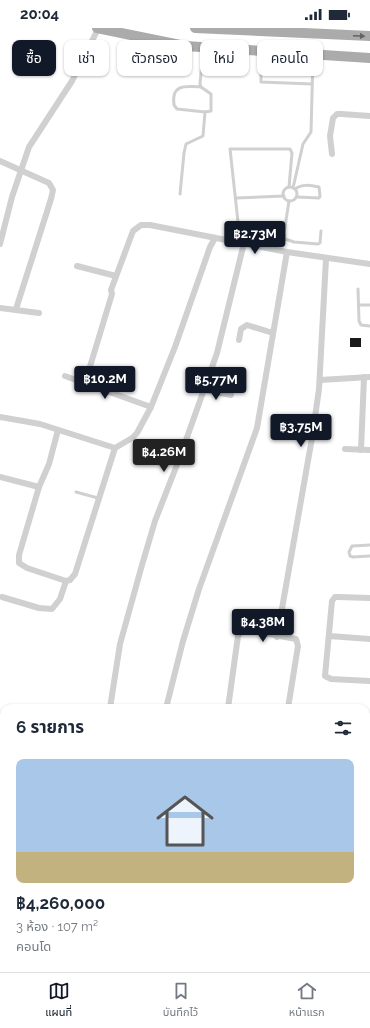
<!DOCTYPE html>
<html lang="th">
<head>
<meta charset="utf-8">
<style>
	:root { --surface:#fff; --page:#f6f6f7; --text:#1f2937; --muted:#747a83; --line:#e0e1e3; --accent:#111827 }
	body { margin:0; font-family:Raleway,"Noto Sans Thai",sans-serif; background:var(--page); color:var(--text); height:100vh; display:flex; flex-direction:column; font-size:15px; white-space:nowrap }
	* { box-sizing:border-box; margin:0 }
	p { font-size:13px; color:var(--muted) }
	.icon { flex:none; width:22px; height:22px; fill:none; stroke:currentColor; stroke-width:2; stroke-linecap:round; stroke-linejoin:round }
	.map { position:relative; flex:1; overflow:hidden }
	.sheet { position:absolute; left:0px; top:676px; width:370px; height:268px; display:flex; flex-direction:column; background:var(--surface); border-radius:12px 12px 0 0; box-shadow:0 1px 3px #0004 }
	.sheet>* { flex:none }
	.top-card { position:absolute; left:12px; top:12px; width:346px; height:36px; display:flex; gap:8px }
	.price { position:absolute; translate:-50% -34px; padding:0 9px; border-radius:4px; background:var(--accent); color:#fff; font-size:13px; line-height:26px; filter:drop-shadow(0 1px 2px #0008) }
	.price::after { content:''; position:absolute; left:50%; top:24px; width:12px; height:9px; margin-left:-6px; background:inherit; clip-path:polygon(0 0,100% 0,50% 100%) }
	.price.selected { background:#222; color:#fff }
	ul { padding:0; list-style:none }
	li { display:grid; align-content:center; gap:8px; height:212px; padding:0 16px }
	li+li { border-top:1px solid var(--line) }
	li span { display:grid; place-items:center; height:124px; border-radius:8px; color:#555 }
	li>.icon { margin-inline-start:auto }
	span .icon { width:72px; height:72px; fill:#fffc; stroke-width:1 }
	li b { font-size:17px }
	h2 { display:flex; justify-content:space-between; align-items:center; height:48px; padding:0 16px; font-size:17px }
	.tag { padding:0 14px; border-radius:8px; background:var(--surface); box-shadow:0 1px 3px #0004; font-size:14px; line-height:36px }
	.tag.selected { background:var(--accent); color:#fff }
	.status { display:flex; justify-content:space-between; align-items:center; height:28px; padding:0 20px; background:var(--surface); direction:ltr }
	.status svg { height:11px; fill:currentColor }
	.dock { display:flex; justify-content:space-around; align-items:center; height:56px; border-top:1px solid var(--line); background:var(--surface); font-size:11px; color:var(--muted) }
	.dock a { display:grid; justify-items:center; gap:2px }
	.dock .selected { color:var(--accent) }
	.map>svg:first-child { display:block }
	.building { fill:#1a1a1a }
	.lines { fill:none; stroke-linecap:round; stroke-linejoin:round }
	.path { stroke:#cacaca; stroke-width:1; stroke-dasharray:2 2; stroke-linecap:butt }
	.lane { stroke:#d0d0d0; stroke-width:3 }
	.street { stroke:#d0d0d0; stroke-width:6 }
	.primary { stroke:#ababab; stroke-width:10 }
	.oneway { fill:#636363 }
</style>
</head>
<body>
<div class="status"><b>20:04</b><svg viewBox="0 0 49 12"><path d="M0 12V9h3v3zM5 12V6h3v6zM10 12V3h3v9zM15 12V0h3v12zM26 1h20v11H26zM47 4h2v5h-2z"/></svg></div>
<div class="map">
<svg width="370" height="944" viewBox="0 0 370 944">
	<rect width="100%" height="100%" fill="#fff"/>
	<rect class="building" x="350" y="310" width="11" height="9"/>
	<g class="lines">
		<path class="path" d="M280,32L282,39L300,43V33"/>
		<g class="lane">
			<path d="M261,25V54L312,56"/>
			<path d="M201,59C185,58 171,56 174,77L177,81L205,84"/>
			<circle cx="290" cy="166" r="7"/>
			<path d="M293,160L303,116L311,104L313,28"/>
			<path d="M295,161C302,156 310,157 319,159L320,168L319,170L297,169"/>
			<path d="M180,166L184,125L186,116L203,108L205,84L211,83V66L201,59L200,56L203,22"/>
			<path d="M236,170L284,168"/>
			<path d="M289,173L284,205L285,211L294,214L318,216L320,215L321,203"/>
			<path d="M284,210L244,205L239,203L230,121H290L292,125L289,159"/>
			<path d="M358,261L359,293L361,297L370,298"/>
			<path d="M359,277H370"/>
			<path d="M76,464L98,470"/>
			<path d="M370,517L352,518L349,524L350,528L353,529L370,528"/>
			<path d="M366,927L370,928"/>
			<path d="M262,940V944"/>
			<path d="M308,940L309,944"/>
		</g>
		<g class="street">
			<path d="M332,126L330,108L333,90L337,86H341L370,88"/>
			<path d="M0,133L49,155L53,162L51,171L16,281"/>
			<path d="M0,216L12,169L29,119L72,53L98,1"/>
			<path d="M77,238L116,248"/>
			<path d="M0,280L39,285"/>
			<path d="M239,312L241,301L247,297L273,305"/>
			<path d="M191,343L209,346"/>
			<path d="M65,348L151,379"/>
			<path d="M320,352L370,349"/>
			<path d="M85,355L112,266L111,262L133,203L141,197H150L287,224L370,236"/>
			<path d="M205,362L231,367"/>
			<path d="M0,389L40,396L115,420L132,410L137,405L151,379L175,319L210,219L215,210"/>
			<path d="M345,421L370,422"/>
			<path d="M361,422L364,349"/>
			<path d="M0,449L39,459L49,436L58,402"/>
			<path d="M39,459L19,527V535L27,540L66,553L70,552L75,546L115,420"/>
			<path d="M2,569L39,580L52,581L60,571L66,553"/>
			<path d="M370,570L338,569H335L332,573L325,648L331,651L370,653"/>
			<path d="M329,608L370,611"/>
			<path d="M277,609L312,410L319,361L326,231"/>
			<path d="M110,680L120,616L142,537L155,493L180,429L217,325L244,215"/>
			<path d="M166,680L183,613L199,561L257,400L287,224"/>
			<path d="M228,680L238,608L242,603L247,602L296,611L298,618L288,680"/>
			<path d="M366,708H370"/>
		</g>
		<g class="primary">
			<path d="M97,0L185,18L370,30"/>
			<path d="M195,0L370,8"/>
		</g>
	</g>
	<defs><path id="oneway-solid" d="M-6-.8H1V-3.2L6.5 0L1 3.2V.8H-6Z"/></defs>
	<use class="oneway" href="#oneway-solid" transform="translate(359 8) rotate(2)"/>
</svg>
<b class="price" style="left:255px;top:227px">฿2.73M</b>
<b class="price" style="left:105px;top:372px">฿10.2M</b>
<b class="price" style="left:216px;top:373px">฿5.77M</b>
<b class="price" style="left:301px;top:420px">฿3.75M</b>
<b class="price selected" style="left:164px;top:445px">฿4.26M</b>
<b class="price" style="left:263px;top:615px">฿4.38M</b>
<div class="top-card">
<a class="tag selected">ซื้อ</a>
<a class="tag">เช่า</a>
<a class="tag">ตัวกรอง</a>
<a class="tag">ใหม่</a>
<a class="tag">คอนโด</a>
</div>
<section class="sheet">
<h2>6 รายการ<svg class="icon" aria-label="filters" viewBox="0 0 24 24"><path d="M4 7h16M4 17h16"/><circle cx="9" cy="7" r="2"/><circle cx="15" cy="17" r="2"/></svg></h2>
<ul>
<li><span style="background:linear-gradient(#a9c7e8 75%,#c2b280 0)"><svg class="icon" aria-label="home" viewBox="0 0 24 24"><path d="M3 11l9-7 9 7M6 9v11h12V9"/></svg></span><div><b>฿4,260,000</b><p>3 ห้อง · 107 m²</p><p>คอนโด</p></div></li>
</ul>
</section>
</div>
<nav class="dock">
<a class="selected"><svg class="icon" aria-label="map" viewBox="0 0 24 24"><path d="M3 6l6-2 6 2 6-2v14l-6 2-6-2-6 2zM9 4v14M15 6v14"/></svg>แผนที่</a>
<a><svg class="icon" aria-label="saved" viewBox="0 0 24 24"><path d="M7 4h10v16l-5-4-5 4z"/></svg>บันทึกไว้</a>
<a><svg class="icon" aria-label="home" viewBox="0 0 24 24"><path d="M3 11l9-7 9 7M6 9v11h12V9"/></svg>หน้าแรก</a>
</nav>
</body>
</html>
